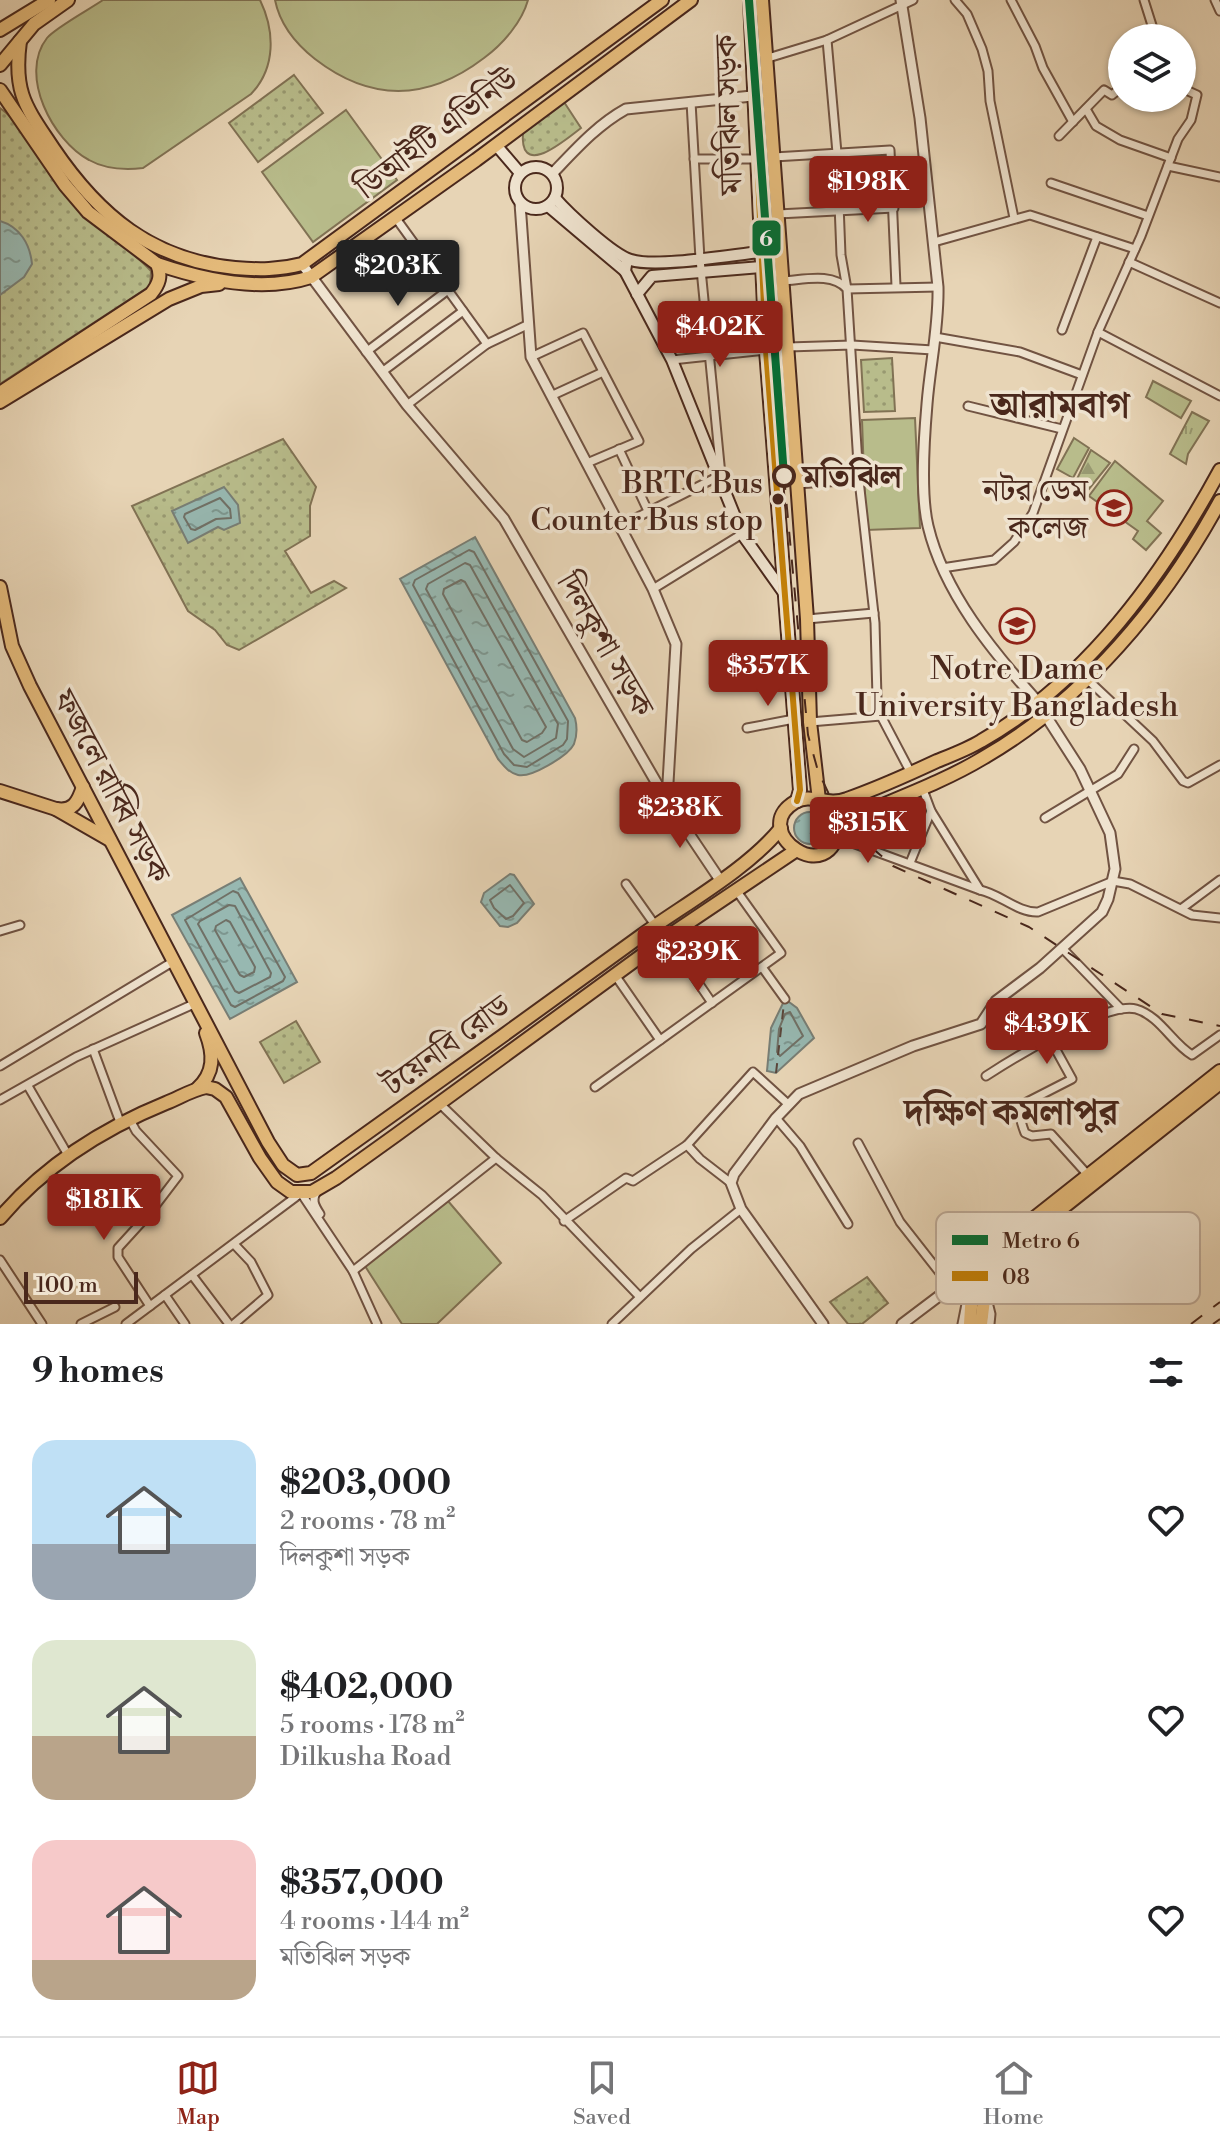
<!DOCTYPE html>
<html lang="en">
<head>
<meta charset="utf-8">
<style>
	:root { --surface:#fff; --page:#f6f6f6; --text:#202124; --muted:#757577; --line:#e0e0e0; --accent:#8f2418 }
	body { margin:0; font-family:"Libre Bodoni","Noto Serif Bengali",serif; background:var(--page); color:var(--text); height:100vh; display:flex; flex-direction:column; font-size:30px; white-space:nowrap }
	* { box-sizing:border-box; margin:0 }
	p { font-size:26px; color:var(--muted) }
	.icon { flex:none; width:44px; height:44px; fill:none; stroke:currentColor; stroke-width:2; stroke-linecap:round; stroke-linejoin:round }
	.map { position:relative; height:1324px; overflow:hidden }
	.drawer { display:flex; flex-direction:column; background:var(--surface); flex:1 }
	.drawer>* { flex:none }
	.controls { position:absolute; left:1108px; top:24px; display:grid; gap:16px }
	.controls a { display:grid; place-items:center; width:88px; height:88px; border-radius:50%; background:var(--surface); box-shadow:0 2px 6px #0004; font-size:40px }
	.scale { position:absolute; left:24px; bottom:20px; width:114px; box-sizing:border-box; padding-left:8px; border:4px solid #4a281c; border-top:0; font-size:22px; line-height:28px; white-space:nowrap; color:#4a281c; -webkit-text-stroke:6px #efe3cf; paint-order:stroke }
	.price { position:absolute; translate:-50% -68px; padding:0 18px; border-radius:8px; background:var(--accent); color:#fff; font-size:26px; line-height:52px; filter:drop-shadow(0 2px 4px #0008) }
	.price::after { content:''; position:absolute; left:50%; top:48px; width:24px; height:18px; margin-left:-12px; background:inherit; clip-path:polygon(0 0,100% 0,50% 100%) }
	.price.current { background:#222; color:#fff }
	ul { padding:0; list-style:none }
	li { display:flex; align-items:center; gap:24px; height:200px; padding:0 32px }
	li span { display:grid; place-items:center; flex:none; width:224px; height:160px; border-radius:24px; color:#555 }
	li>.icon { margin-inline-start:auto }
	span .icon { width:96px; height:96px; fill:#fffc; stroke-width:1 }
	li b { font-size:34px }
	h2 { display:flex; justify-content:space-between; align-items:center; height:96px; padding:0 32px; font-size:34px }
	.dock { display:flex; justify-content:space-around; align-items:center; height:112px; border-top:2px solid var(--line); background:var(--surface); font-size:22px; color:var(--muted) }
	.dock a { display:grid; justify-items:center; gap:4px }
	.dock .current { color:var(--accent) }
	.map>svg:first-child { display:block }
	.grass { fill:url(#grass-tufts); stroke:#817254; stroke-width:2 }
	.forest { fill:url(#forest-firs); stroke:#817254; stroke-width:2 }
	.park { fill:url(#park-dots); stroke:#817254; stroke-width:2 }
	.garden { fill:#b8bc8b; stroke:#817254; stroke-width:2 }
	.water { fill:url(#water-ripples); stroke:#787e75; stroke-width:2 }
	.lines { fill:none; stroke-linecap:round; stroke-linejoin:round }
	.shore { stroke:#707066; stroke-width:2 }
	.ferry { stroke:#59453a; stroke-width:2; stroke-dasharray:10 8; stroke-linecap:butt }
	.minor-casing { stroke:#715342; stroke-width:11 }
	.tertiary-casing { stroke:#715342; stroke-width:13 }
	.secondary-casing { stroke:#4a281c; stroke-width:14 }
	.primary-casing { stroke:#4a281c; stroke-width:16 }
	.minor { stroke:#efe3cf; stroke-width:7 }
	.tertiary { stroke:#efe3cf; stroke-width:9 }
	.secondary { stroke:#efe3cf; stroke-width:10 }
	.primary { stroke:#e4ba7a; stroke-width:12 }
	.rail { stroke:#4a281c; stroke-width:2; stroke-dasharray:14 14; stroke-linecap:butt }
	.bus-1-casing { stroke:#efe3cf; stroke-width:12 }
	.bus-1 { stroke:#c38008; stroke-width:6 }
	.metro-1-casing { stroke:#efe3cf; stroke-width:14 }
	.metro-1 { stroke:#006e34; stroke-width:8 }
	.stop-dot { fill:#efe3cf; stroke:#4a281c; stroke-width:4 }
	.bus-dot { fill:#4a281c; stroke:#efe3cf; stroke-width:3 }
	.labels { text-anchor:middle; stroke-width:7; stroke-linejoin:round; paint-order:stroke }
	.bus-label { font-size:30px; fill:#4a281c; stroke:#efe3cf; text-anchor:end }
	.street-label { font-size:32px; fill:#4a281c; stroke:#efe3cf }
	.stop-label { font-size:32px; font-weight:bold; fill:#4a281c; stroke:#efe3cf; text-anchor:start }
	.poi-label { font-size:32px; fill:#4a281c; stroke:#efe3cf; text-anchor:end }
	.quarter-label { font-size:36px; font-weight:bold; fill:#4a281c; stroke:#efe3cf }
	.key { fill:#efe3cf; stroke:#beab99; stroke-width:2 }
	.key-label { font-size:22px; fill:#4a281c }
	.line-badge { stroke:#efe3cf; stroke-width:3 }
	.badge-label { font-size:22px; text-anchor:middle; font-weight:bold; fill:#fff }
</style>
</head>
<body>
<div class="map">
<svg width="1220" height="1324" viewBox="0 0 1220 1324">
	<defs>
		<pattern id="grass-tufts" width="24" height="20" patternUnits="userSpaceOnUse" patternTransform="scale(2)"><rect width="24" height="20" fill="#b8bc8b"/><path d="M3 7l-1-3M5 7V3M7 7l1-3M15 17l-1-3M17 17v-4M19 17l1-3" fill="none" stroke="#989971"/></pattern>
		<pattern id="forest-firs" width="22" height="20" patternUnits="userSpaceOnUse" patternTransform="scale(2)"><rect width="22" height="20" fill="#b8bc8b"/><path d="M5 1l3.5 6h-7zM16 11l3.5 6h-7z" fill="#989971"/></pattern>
		<pattern id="park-dots" width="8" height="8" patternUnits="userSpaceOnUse" patternTransform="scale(2)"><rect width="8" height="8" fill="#b8bc8b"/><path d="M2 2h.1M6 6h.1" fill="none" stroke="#989971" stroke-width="1.8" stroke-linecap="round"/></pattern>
		<pattern id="water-ripples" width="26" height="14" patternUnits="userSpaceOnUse" patternTransform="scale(2)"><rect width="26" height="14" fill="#97b8b1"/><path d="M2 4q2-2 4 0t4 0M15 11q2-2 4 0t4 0" fill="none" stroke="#7d968f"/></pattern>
	</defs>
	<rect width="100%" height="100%" fill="#e7d4b5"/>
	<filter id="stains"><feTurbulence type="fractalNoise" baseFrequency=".0025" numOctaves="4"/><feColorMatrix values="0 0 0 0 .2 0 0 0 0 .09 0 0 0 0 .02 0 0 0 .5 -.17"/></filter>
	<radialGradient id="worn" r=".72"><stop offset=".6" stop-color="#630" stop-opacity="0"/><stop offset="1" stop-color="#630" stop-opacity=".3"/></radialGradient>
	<path class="grass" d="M1192,412L1209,421L1188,454L1186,464L1170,454Z"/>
	<path class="forest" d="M1091,450L1110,463L1089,489L1076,481Z"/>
	<g class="park">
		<path d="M294,75L323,113L258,162L229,123Z"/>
		<path d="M564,102L581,128C566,139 519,181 523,132Z"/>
		<path d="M0,108C28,127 44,172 67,197C92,226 126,244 151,271L150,286L0,384Z"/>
		<path d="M892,358L895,411L864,412L861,360Z"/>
		<path d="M283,439L316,487L310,506V536L285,551L311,593L334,581L346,588L239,650L227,645L215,630L188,611L132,506Z"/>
		<path d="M296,1021L320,1062L284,1083L260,1042Z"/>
		<path d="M867,1277L888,1303L862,1324H848L830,1302Z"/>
	</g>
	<g class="garden">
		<path d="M103,0H260C275,31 276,68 251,94L143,168C125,170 105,169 89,160C53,141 18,75 47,38C55,28 90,9 103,0Z"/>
		<path d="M275,0H528C522,22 503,44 484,58C429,100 372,103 315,59C296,44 280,25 275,0Z"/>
		<path d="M346,110L397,180L313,242L262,172Z"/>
		<path d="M1153,381L1191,401L1181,418L1146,397Z"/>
		<path d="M915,418L920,528L866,530L862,420Z"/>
		<path d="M1074,438L1089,448L1073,478L1057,469Z"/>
		<path d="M1115,461L1163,501L1147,521L1161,533L1146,550L1133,539L1138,531L1089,496Z"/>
		<path d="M448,1201L501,1263L437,1324H402L365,1266Z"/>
	</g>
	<g class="water">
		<path d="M0,221C20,227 30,244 32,264L24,277L0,295Z"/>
		<path d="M224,487L238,505L240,523L224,530L218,527L188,543L172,511Z"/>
		<path d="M475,537L575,718C577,726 577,736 574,744C568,756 531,778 518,775C509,773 503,765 498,759L400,579Z"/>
		<circle cx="810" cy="828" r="16"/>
		<path d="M510,874L514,875L534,904L517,923L508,927L500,926L481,902L484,893Z"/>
		<path d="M240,878L297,982L230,1019L172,915Z"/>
		<path d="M785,999L797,1008L814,1038L776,1073L767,1071L771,1028Z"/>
	</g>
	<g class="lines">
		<g class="shore">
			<path d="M220,498L230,509L231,518L216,519L195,530L191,529L184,517L185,514Z"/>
			<path d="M469,550L474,552L568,721L567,739L563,745L527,767L514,765L504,754L413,585L415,580Z"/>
			<path d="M465,563L470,565L558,724L556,738L524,757L513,749L426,589L428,584Z"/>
			<path d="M461,580L465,582L546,727L542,733L527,742L522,740L443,594L444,589Z"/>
			<path d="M510,885L524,903L513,916L506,919L494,908L490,900Z"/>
			<path d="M233,891L238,893L285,977L283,981L235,1007L231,1005L185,920Z"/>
			<path d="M229,905L235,906L271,973L270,977L239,993L235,991L198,924L200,921Z"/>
			<path d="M226,920L230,922L255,967L254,972L244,977L240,975L215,930L216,926Z"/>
			<path d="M790,1012L803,1036L780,1056L777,1052L779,1029L785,1014Z"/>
		</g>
		<path class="ferry" d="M776,1073L784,1003"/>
		<defs>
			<g id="minor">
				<path d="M955,0L967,14L982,49L988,71L990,101L1014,218"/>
				<path d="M1011,0L1035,46L1043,68L1073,122"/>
				<path d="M1144,0L1156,38"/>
				<path d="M1215,0L1220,11"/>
				<path d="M827,40L837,153L841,255L847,289L938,287"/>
				<path d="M768,58L827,40L913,0"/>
				<path d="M1086,109L1096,126L1120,140L1171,158"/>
				<path d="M1059,136L1104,90L1112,95L1122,87"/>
				<path d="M774,157L890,150L896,286"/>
				<path d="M694,159H756"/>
				<path d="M1168,166L1220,177"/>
				<path d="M1051,183L1148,216"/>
				<path d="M778,214L894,208"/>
				<path d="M395,217L487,344"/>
				<path d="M934,242L1030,215L1135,249"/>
				<path d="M1129,262L1220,303"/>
				<path d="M783,281C803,280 832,272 847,289L859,480L875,623L877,698L881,716L911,773"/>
				<path d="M1062,330L1097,237"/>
				<path d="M1098,332L1220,396"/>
				<path d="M935,337L1020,352L1082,375"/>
				<path d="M788,347L852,345L933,350"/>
				<path d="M366,352L448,290"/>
				<path d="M531,357L583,333L639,441L587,463"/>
				<path d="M672,360L766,350"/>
				<path d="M382,372L463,311"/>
				<path d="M553,395L603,372"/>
				<path d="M407,405L487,344L527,325"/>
				<path d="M968,406L1062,429"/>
				<path d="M619,449L648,511"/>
				<path d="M796,484L859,480"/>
				<path d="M620,526L721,475L700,259L691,102"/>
				<path d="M942,568L994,560L1014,542L1033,513L1098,332L1141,236L1178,139L1191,120L1197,95L1186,90L1182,84"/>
				<path d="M653,589L742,534"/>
				<path d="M807,619L874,613"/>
				<path d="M1088,680L1153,741L1183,781L1188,783L1220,765"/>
				<path d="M810,722L881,716"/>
				<path d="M747,728L794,719"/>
				<path d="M931,811L980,890C1000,894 1018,913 1038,912L1113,881L1130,884L1192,915L1220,918"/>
				<path d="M1045,818L1118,774L1134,749"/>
				<path d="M836,837L980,890"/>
				<path d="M910,863L931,811L922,787"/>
				<path d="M626,884L655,925"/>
				<path d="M1181,909L1220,880"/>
				<path d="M0,931L20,925"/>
				<path d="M667,937L712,1003"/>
				<path d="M1062,948L1121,1009"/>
				<path d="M762,967L785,999"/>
				<path d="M615,975L660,1040"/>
				<path d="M1050,1039L1072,1079L1027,1102C1017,1112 1020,1120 1025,1133L1032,1136L1051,1134L1087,1174"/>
				<path d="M93,1049L120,1122"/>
				<path d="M0,1066L174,961"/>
				<path d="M986,1076C1012,1059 1107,1001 1136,1009C1160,1016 1172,1043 1192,1055L1220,1035"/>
				<path d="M28,1086L68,1155"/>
				<path d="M595,1087L781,953L736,890"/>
				<path d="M0,1100L76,1057L196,1003"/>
				<path d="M439,1103L496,1158L542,1195L639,1296"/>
				<path d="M129,1118L136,1131L178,1176L149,1214L118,1248V1257L150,1306"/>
				<path d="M776,1118L800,1146L848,1224"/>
				<path d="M858,1143L900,1222L951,1287"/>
				<path d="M687,1145L753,1072L788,1104"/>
				<path d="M318,1190C311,1199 314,1205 320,1214"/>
				<path d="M564,1221L626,1178L633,1181L687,1145L700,1159L731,1183"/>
				<path d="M234,1244L251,1262L268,1295L234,1324"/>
				<path d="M0,1260L42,1324"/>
				<path d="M353,1271L496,1158"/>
				<path d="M192,1275L229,1324"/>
				<path d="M165,1295L185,1324"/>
				<path d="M987,1298L991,1314L990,1324"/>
				<path d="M81,1324L115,1307"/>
				<path d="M126,1324L301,1193L353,1271L377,1324"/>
				<path d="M612,1324L691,1249L741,1209"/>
				<path d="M962,1324L967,1299"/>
			</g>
			<g id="tertiary">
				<path d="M901,0L920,118L938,287C939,327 930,365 927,404C924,439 920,493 928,526C944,593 993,652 1038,702"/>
				<path d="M552,174C575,150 597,125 626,109L752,96"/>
				<path d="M520,203L531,357L653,589L676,644L667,800"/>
				<path d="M302,264L407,405L504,519L667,801L720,880"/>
				<path d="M823,1324L741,1209L731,1183L734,1174L776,1118L799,1094L913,1046L981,1024L996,1001L1040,968L1102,912L1108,899L1115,869L1110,833L1080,769L1046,716"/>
				<path d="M902,1324L951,1287L971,1286"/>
			</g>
			<g id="secondary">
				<path d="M496,145L520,173"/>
				<circle cx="536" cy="188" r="21"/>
				<path d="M555,198C568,213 613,255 631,260C656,268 731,255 760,252"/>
				<path d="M548,206L625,271"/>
				<path d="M627,259L625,271L672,360L742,534L784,593"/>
				<path d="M637,294L652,276L761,267"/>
			</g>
			<g id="primary">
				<path d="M750,0L766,350L800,790L797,801"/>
				<path d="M762,0L807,619L810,722L819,800"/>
				<path d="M0,30L49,0"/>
				<path d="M20,41C13,93 26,107 53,148C99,216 152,260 235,268C259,270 279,270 302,264L662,0"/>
				<path d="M0,65L34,24L68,0"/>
				<path d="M0,90L65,185L88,212L157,264C162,276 159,284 151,294L0,393"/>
				<path d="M157,264C204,280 262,293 311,277L476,160L691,0"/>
				<path d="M0,402L169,299L201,286L219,284"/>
				<path d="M1220,470C1163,575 1087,681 981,741C968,749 952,755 937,761C907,775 878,788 847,799C826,807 812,792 795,802C746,831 833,893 839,824C886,802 938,785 983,758C1085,699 1164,604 1220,501"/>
				<path d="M0,587L12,646L30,686L268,1142L283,1165L297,1175L311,1173C422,1094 532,1015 642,935C685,904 748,869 781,828"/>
				<path d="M0,791L56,809L110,840"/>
				<path d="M56,809C73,812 78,802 83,787"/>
				<path d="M197,1089C215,1073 214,1054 206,1033"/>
				<path d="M0,1218C45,1165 102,1129 166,1103C179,1098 191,1090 206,1087L215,1089L226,1097L260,1158L277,1182L291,1192H312L336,1178L396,1135L667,937L795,851"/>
				<path d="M970,1324L973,1275L985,1257L1220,1071"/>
				<path d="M981,1324L986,1283L997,1260L1220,1083"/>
			</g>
		</defs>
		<use href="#minor" class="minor-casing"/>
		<use href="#tertiary" class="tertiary-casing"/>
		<use href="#secondary" class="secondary-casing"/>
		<use href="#primary" class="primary-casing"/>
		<use href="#minor" class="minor"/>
		<use href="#tertiary" class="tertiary"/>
		<use href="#secondary" class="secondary"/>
		<use href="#primary" class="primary"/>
		<g class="rail">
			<path d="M784,476L808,735L818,771L835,807L856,834L893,866L1029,927L1162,1014L1220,1026"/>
			<path d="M1191,1324L1220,1302"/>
			<path d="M1213,1324L1220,1319"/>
		</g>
		<defs>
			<path id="bus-1" d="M750,0L766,350L800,790L797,801"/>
		</defs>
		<use href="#bus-1" class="bus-1-casing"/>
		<use href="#bus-1" class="bus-1"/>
		<defs>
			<path id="metro-1" d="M749,0L784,476"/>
		</defs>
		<use href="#metro-1" class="metro-1-casing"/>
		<use href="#metro-1" class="metro-1"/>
	</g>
	<defs>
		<symbol id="university-ring" viewBox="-11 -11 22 22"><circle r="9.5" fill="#efe3cf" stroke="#8f2418" stroke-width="1.5"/><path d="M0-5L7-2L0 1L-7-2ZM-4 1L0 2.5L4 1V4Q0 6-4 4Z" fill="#8f2418"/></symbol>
	</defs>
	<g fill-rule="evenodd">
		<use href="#university-ring" x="1094" y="488" width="40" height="40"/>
		<use href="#university-ring" x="997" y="606" width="40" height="40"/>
	</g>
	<circle class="stop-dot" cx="784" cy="476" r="10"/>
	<circle class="bus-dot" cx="778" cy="499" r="7"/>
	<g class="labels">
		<g class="bus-label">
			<text x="763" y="493">BRTC Bus<tspan x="763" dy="37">Counter Bus stop</tspan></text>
		</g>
		<g class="street-label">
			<text transform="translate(728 115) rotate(-92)" y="11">মতিঝিল সড়ক</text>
			<text transform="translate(436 133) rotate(-37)" y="11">ডিআইটি এভিনিউ</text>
			<text transform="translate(606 644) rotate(60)" y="11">দিলকুশা সড়ক</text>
			<text transform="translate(112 786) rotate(62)" y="11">ফজলে রাব্বি সড়ক</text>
			<text transform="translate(446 1045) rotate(-36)" y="11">টয়েনবি রোড</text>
		</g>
		<g class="stop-label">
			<text x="802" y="487">মতিঝিল</text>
		</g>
		<g class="poi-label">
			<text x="1088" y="501">নটর ডেম<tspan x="1088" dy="37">কলেজ</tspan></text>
			<text x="1017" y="679" text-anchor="middle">Notre Dame<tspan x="1017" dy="37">University Bangladesh</tspan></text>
		</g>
		<g class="quarter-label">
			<text x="1060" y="417">আরামবাগ</text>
			<text x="1011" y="1124">দক্ষিণ কমলাপুর</text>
		</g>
	</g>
	<rect x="936" y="1212" width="264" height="92" rx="12" class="key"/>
	<rect x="952" y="1235" width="36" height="10" fill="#006e34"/>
	<rect x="952" y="1271" width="36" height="10" fill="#c38008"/>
	<g class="key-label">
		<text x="1002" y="1248">Metro 6</text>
		<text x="1002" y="1284">08</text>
	</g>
	<rect class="line-badge" x="751" y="219" width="31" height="38" rx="8" fill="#006e34"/>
	<g class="badge-label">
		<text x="766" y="246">6</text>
	</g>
	<rect width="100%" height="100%" filter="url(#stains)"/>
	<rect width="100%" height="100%" fill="url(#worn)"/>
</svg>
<div class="controls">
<a><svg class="icon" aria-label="layers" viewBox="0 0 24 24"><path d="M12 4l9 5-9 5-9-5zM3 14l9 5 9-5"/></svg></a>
</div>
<div class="scale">100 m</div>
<b class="price" style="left:868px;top:224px">$198K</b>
<b class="price current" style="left:398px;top:308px">$203K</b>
<b class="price" style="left:720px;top:369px">$402K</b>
<b class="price" style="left:768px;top:708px">$357K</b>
<b class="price" style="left:680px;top:850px">$238K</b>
<b class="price" style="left:868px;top:865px">$315K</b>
<b class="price" style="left:698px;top:994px">$239K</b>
<b class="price" style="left:1047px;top:1066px">$439K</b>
<b class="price" style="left:104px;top:1242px">$181K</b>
</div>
<section class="drawer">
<h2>9 homes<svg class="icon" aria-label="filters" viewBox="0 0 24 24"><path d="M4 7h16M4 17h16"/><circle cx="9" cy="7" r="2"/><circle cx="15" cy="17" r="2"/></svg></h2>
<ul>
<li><span style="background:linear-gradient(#bfe0f5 65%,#9aa5b1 0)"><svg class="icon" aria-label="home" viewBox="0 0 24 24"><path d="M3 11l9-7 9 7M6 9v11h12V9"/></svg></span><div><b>$203,000</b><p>2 rooms · 78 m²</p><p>দিলকুশা সড়ক</p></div><svg class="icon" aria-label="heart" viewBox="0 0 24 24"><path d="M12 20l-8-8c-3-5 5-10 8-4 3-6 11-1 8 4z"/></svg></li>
<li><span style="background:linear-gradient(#dfe7d0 60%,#b9a48a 0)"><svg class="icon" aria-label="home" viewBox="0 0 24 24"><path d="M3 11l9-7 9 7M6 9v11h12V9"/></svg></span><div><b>$402,000</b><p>5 rooms · 178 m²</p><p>Dilkusha Road</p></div><svg class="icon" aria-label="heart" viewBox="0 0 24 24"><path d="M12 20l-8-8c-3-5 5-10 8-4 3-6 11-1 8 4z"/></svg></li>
<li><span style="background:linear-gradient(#f6c9c9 75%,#b9a48a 0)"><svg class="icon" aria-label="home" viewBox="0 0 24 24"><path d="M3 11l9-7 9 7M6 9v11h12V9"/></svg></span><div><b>$357,000</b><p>4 rooms · 144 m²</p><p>মতিঝিল সড়ক</p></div><svg class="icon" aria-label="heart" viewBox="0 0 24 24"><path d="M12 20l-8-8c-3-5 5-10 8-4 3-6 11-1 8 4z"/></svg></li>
</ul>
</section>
<nav class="dock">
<a class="current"><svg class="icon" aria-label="map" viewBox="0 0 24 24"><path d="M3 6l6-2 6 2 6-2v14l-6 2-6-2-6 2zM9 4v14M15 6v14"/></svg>Map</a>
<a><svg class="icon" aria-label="saved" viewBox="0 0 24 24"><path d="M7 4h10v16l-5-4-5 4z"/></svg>Saved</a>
<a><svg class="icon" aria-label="home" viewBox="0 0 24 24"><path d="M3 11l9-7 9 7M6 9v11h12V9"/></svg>Home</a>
</nav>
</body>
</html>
